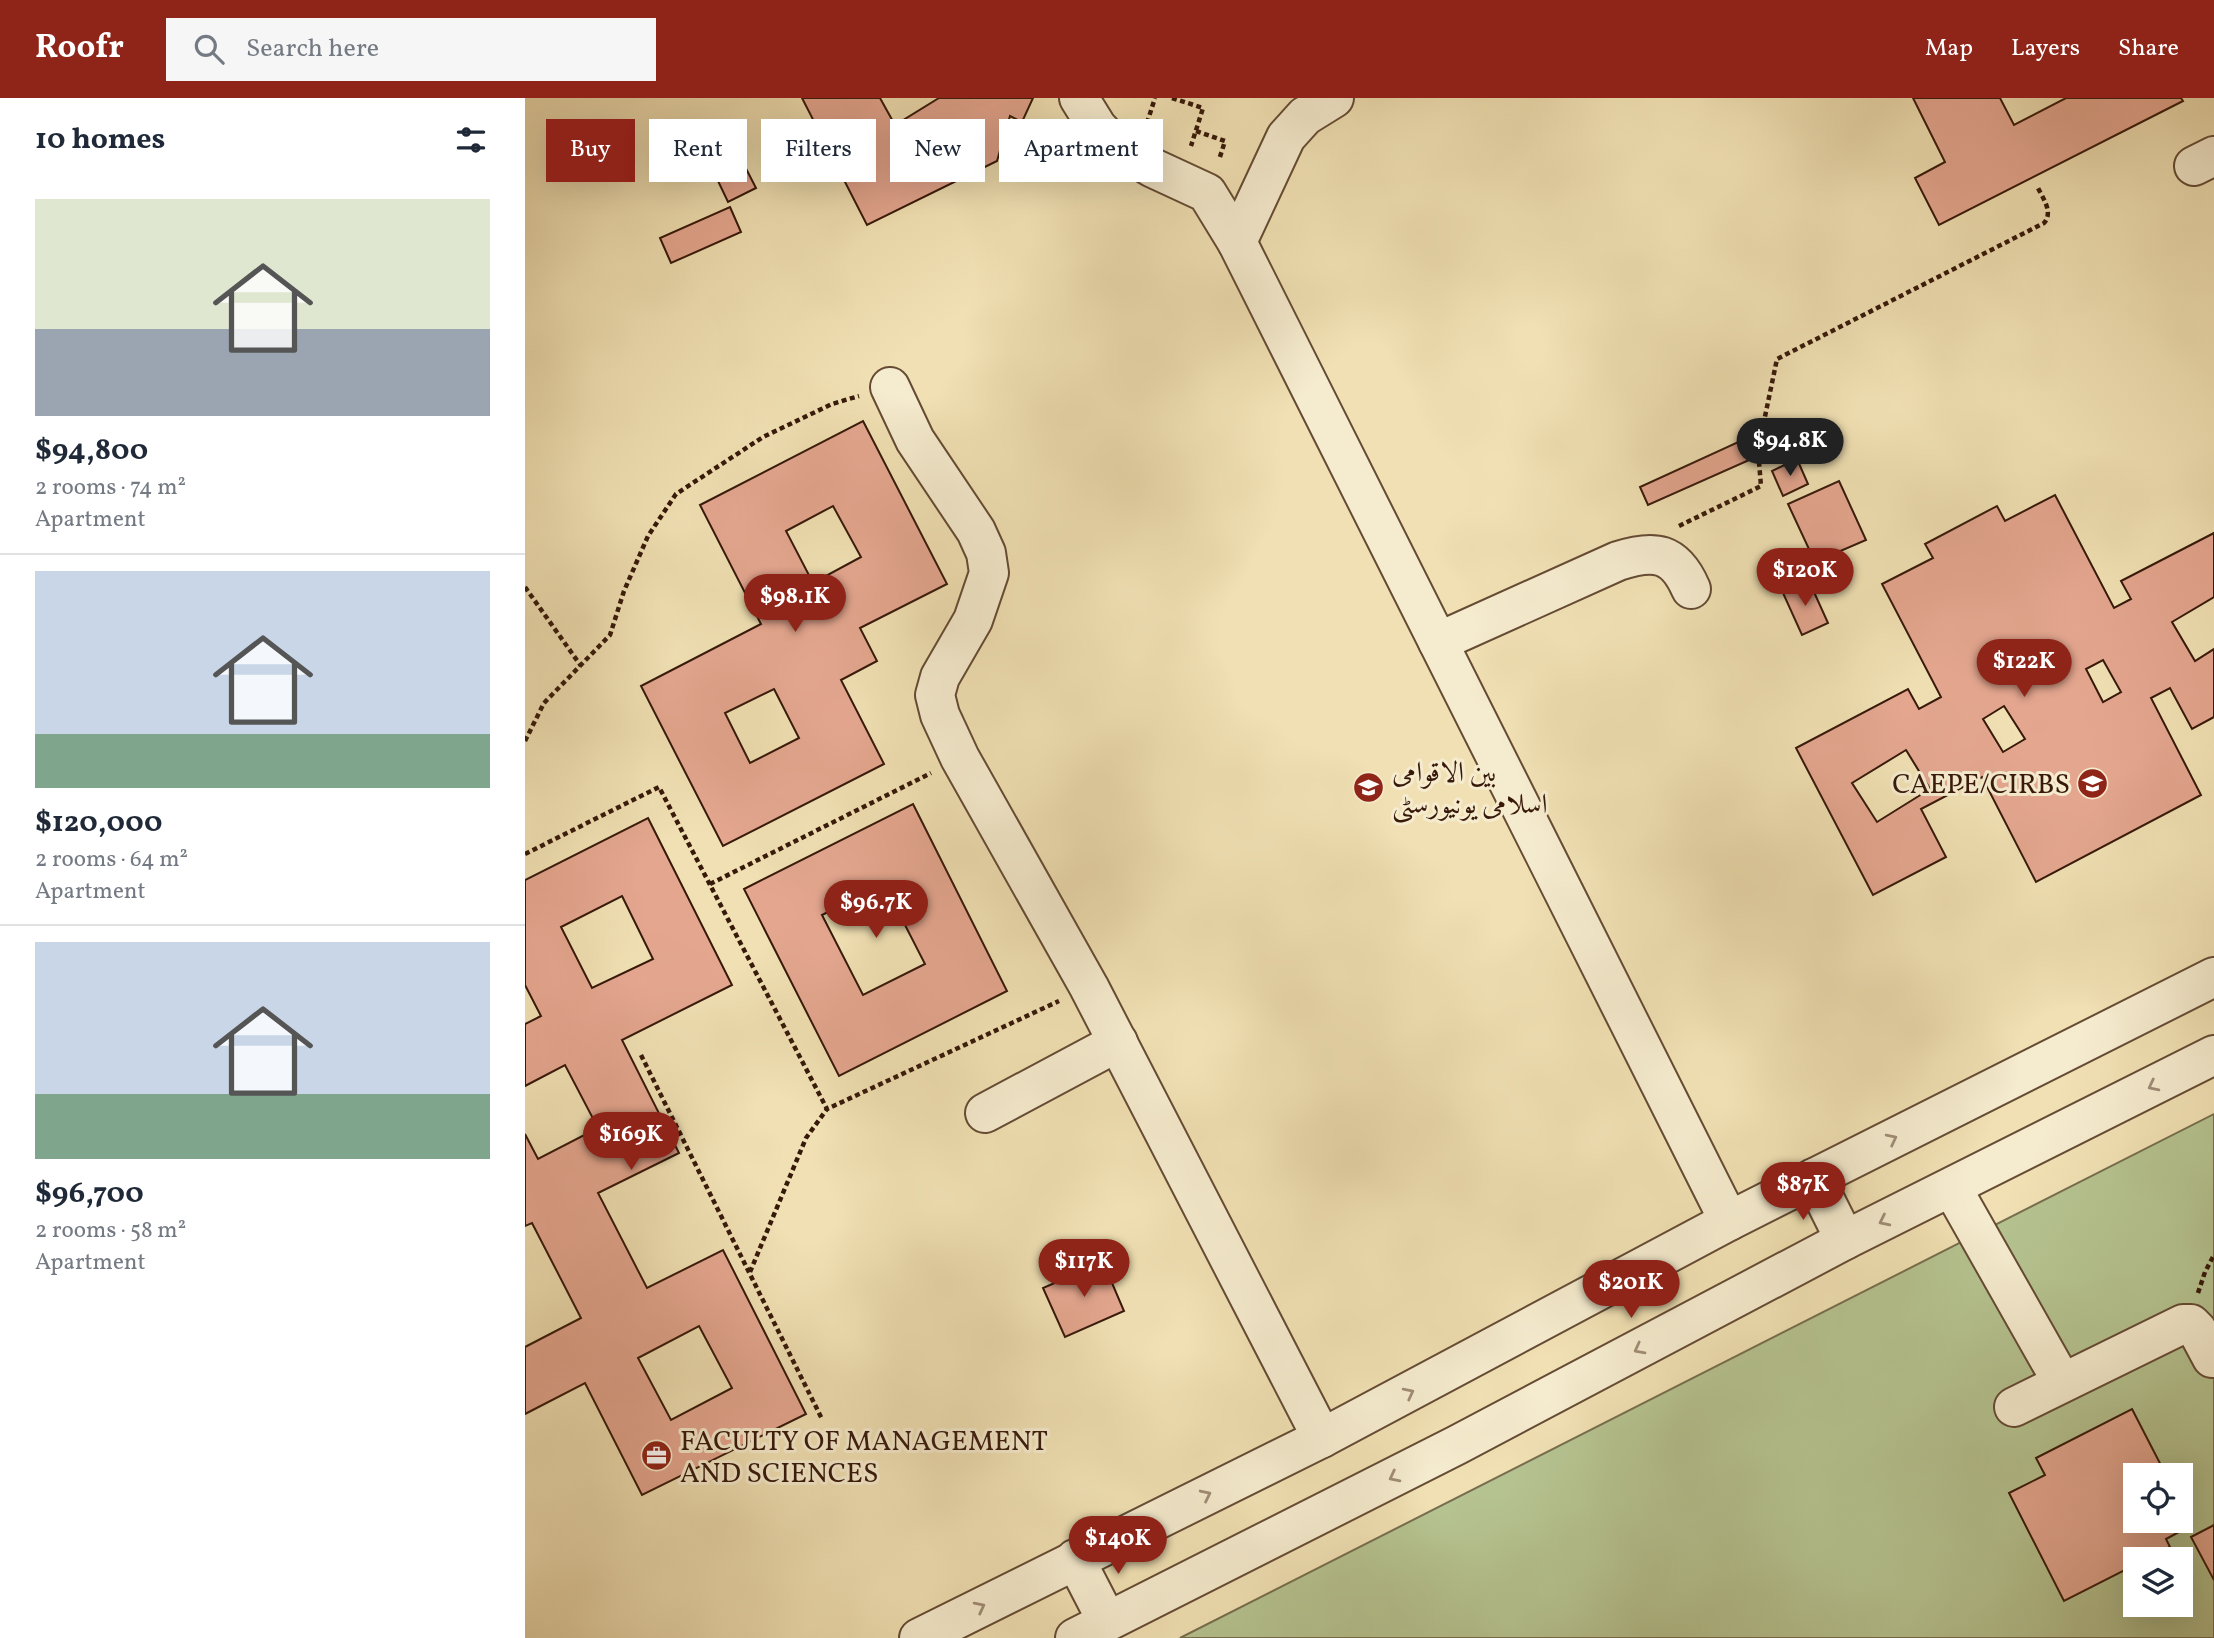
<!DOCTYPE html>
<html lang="en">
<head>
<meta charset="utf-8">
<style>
	:root { --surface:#fff; --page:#f6f6f7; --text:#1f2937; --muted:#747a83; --line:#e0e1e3; --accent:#8f2418 }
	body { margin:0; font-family:Vollkorn,Amiri,serif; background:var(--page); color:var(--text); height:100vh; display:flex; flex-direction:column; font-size:26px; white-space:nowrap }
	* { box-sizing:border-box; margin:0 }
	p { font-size:23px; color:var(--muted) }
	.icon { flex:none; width:38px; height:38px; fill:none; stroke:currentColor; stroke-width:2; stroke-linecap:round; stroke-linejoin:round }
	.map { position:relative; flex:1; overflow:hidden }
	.panel { display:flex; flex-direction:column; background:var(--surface); width:525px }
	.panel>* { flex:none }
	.hud { position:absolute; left:21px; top:21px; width:665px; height:63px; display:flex; gap:14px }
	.fabs { position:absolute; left:1598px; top:1365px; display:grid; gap:14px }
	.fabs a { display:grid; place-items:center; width:70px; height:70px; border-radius:0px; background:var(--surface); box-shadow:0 7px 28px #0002; font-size:35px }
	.price { position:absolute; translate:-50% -60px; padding:0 16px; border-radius:24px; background:var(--accent); color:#fff; font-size:23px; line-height:46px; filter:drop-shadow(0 2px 4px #0008) }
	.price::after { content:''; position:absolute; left:50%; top:42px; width:21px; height:16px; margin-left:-10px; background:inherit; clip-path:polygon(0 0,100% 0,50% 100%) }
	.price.on { background:#222; color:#fff }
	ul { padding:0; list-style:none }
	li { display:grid; align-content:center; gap:14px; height:371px; padding:0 35px }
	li+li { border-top:2px solid var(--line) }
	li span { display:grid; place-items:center; height:217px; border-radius:0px; color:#555 }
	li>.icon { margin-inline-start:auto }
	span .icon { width:126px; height:126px; fill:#fffc; stroke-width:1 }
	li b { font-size:30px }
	h2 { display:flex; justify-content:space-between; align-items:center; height:84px; padding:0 35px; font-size:30px }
	.chip { padding:0 24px; border-radius:0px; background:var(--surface); box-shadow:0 7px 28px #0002; font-size:24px; line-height:63px }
	.chip.on { background:var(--accent); color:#fff }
	header { display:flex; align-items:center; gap:42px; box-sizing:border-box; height:98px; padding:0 35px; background:var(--accent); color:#fff }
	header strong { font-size:33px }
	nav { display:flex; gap:38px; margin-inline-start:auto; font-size:24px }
	.search { width:490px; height:63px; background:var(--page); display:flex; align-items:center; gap:18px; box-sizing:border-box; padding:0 24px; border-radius:0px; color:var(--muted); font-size:26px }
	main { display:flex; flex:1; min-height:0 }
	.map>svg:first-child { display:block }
	.green { fill:#b5c390; stroke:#766e4d; stroke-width:2; fill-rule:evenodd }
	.building { fill:#e4a68f; stroke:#37190a; stroke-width:2; fill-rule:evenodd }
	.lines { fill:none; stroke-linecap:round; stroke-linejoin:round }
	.minor-casing { stroke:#654b34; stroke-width:42 }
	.path { stroke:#37190a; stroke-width:4.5; stroke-dasharray:5 3.5; stroke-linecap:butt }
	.minor { stroke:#f5ebce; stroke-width:38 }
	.oneway { stroke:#a08c76 }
	.labels { text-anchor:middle; stroke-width:6; stroke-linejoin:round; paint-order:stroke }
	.poi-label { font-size:28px; fill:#37190a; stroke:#f5ebce; text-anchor:start }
</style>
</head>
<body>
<header>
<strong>Roofr</strong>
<div class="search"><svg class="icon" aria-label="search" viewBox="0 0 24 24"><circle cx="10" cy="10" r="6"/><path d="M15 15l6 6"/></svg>Search here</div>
<nav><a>Map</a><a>Layers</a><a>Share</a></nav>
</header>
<main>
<section class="panel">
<h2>10 homes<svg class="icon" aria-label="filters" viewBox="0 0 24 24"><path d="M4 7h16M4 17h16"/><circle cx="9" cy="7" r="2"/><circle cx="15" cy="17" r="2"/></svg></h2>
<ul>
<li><span style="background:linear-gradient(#dfe7d0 60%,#9aa5b1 0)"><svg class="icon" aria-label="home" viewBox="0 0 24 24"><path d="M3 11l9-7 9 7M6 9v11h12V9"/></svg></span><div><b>$94,800</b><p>2 rooms · 74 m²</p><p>Apartment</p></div></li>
<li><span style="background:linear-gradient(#c9d6e8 75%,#7fa58c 0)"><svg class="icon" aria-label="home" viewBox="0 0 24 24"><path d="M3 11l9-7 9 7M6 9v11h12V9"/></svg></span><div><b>$120,000</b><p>2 rooms · 64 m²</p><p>Apartment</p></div></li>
<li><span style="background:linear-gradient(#c9d6e8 70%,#7fa58c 0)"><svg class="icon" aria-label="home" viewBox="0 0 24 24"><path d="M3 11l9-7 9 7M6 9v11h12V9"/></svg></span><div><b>$96,700</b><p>2 rooms · 58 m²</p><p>Apartment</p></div></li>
</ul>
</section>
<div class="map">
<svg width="1689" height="1540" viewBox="0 0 1689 1540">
	<rect width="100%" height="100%" fill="#f0e0b3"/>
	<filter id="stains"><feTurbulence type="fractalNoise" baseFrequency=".00286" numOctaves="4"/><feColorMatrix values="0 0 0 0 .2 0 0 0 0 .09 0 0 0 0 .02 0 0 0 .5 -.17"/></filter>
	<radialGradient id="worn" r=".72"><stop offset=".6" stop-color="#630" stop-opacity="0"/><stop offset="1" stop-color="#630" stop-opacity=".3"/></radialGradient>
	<path class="green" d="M1689,1016V1540H655ZM1610,1377H1656V1423H1610ZM1610,1461H1656V1507H1610Z"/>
	<g class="building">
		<path d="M277,0H355L370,27L414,0H508L497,24L485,18L472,63L342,127Z"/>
		<path d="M1388,0H1475L1489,27L1541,0H1656L1658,3L1414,127L1390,80L1420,64Z"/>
		<path d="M210,49L231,90L203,104L183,62Z"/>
		<path d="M205,109L216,134L146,165L135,140Z"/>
		<path d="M338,323L422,486L335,530L352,563L316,582L359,666L198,748L116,588L236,526L175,407ZM308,408L336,459L288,485L261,433ZM249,591L274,640L225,665L200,615Z"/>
		<path d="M1222,340L1231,359L1123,407L1115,389Z"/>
		<path d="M1272,361L1283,386L1258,398L1247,373Z"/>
		<path d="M1314,383L1341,442L1290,464L1263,406Z"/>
		<path d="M1530,397L1589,510L1606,501L1596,483L1689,435V499L1647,524L1670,563L1689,551V619L1667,631L1645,590L1626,600L1676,697L1511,784L1457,679L1396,711L1421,759L1348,797L1271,650L1383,591L1394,611L1416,599L1357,486L1408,460L1400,446L1472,408L1480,423ZM1578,562L1596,594L1578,604L1561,571ZM1479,608L1500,641L1478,654L1458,621ZM1381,652L1405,691L1352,724L1327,685Z"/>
		<path d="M1284,483L1303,525L1277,537L1258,495Z"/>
		<path d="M388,706L482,893L314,978L219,791ZM359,786L400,866L338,897L297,817Z"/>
		<path d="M123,720L207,887L97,942L154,1055L73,1095L122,1190L198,1152L281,1316L117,1397L60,1285L0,1316V1249L56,1220L7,1125L0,1128V1036L13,1061L73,1030L40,967L0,988V926L16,918L0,887V782ZM97,798L128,861L67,890L36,829ZM174,1228L207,1290L146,1322L113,1260Z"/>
		<path d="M578,1164L599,1213L540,1239L518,1190Z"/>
		<path d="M1607,1311L1641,1377H1610V1423H1656V1405L1667,1427L1641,1441L1645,1449L1620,1461H1610V1467L1539,1503L1484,1395L1520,1377L1511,1360Z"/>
		<path d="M1689,1427V1482L1666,1439Z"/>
	</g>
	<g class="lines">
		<defs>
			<g id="minor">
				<path d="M554,0L572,29L587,45L628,70L682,95L712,144L1204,1123"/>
				<path d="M1669,68L1689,58"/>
				<path d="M712,144L761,39L780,18L809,0"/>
				<path d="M365,289L390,342L451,433L461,455L464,475L448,522L415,579L410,597L415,617L435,660L564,889L797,1340"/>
				<path d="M913,544L1093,463C1130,451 1150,454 1166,491"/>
				<path d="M460,1015L593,944"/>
				<path d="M1289,1080L1320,1142"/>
				<path d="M1427,1090L1537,1284"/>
				<path d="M1489,1309L1658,1226H1666L1672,1232L1687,1260"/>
				<path d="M550,1461L582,1523"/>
				<path d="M394,1540L797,1340L1204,1123L1689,879"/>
				<path d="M550,1540L932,1347L1320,1142L1689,957"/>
			</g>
		</defs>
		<use href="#minor" class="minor-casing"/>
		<g class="path">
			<path d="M647,0L678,10L666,48"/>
			<path d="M622,25L630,0"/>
			<path d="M671,33L700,43L694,62"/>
			<path d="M1154,428L1236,388L1233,352L1252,261L1519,125C1529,114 1517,99 1512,88"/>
			<path d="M0,489L56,568"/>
			<path d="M0,643L19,605L85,537L99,493L123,438L151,396L238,339L307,306L334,298"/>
			<path d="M0,756L134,689L302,1011L534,903"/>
			<path d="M185,786L406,675"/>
			<path d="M116,957L297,1321"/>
			<path d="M225,1174L281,1040L302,1011"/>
			<path d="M1673,1195L1680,1174L1689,1157"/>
		</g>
		<use href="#minor" class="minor"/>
	</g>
	<defs><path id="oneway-chevron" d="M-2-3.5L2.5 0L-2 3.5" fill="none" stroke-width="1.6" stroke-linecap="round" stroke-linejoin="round" transform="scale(1.75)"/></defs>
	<g class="oneway">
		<use href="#oneway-chevron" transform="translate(1628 988) rotate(153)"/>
		<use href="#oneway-chevron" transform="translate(1367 1041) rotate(-27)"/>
		<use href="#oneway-chevron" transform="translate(1359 1123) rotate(154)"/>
		<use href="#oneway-chevron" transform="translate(1114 1251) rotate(152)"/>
		<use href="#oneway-chevron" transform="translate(884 1295) rotate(-27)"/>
		<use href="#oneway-chevron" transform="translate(869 1379) rotate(153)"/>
		<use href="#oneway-chevron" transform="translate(681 1397) rotate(-26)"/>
		<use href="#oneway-chevron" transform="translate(455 1509) rotate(-27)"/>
	</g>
	<defs>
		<symbol id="school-disc" viewBox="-11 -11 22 22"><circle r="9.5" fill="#8f2418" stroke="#f5ebce"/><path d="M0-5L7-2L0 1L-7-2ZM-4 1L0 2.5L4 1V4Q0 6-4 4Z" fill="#fff"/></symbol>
		<symbol id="university-disc" viewBox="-11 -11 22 22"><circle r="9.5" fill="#8f2418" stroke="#f5ebce"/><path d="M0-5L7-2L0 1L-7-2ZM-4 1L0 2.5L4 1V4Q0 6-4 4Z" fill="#fff"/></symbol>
		<symbol id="office-disc" viewBox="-11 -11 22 22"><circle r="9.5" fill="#8f2418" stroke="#f5ebce"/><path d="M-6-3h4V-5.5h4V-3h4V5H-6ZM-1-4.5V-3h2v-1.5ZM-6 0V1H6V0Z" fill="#fff"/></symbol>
	</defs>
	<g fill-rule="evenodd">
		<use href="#school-disc" x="1550" y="668" width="35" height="35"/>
		<use href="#university-disc" x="826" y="672" width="35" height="35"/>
		<use href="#office-disc" x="114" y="1340" width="35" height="35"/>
	</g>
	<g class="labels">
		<g class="poi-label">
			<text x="867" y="683">بین الاقوامی<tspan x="867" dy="32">اسلامی یونیورسٹی</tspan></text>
			<text x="1545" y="695" text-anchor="end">CAEPE/CIRBS</text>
			<text x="155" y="1352">FACULTY OF MANAGEMENT<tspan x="155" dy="32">AND SCIENCES</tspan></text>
		</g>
	</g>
	<rect width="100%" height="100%" filter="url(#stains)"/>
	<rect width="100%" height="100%" fill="url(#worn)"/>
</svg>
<div class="fabs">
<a><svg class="icon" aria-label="locate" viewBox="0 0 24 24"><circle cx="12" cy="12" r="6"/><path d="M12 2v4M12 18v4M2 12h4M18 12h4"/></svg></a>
<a><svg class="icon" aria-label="layers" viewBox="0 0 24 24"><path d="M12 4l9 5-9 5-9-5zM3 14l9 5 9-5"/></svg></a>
</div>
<b class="price on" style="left:1265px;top:380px">$94.8K</b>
<b class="price" style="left:1280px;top:510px">$120K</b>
<b class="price" style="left:270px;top:536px">$98.1K</b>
<b class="price" style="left:1499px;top:601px">$122K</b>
<b class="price" style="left:351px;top:842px">$96.7K</b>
<b class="price" style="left:106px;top:1074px">$169K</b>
<b class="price" style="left:1278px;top:1124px">$87K</b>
<b class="price" style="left:559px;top:1201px">$117K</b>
<b class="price" style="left:1106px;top:1222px">$201K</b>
<b class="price" style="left:593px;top:1478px">$140K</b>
<div class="hud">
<a class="chip on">Buy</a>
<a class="chip">Rent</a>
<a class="chip">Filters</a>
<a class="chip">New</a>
<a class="chip">Apartment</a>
</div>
</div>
</main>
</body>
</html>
